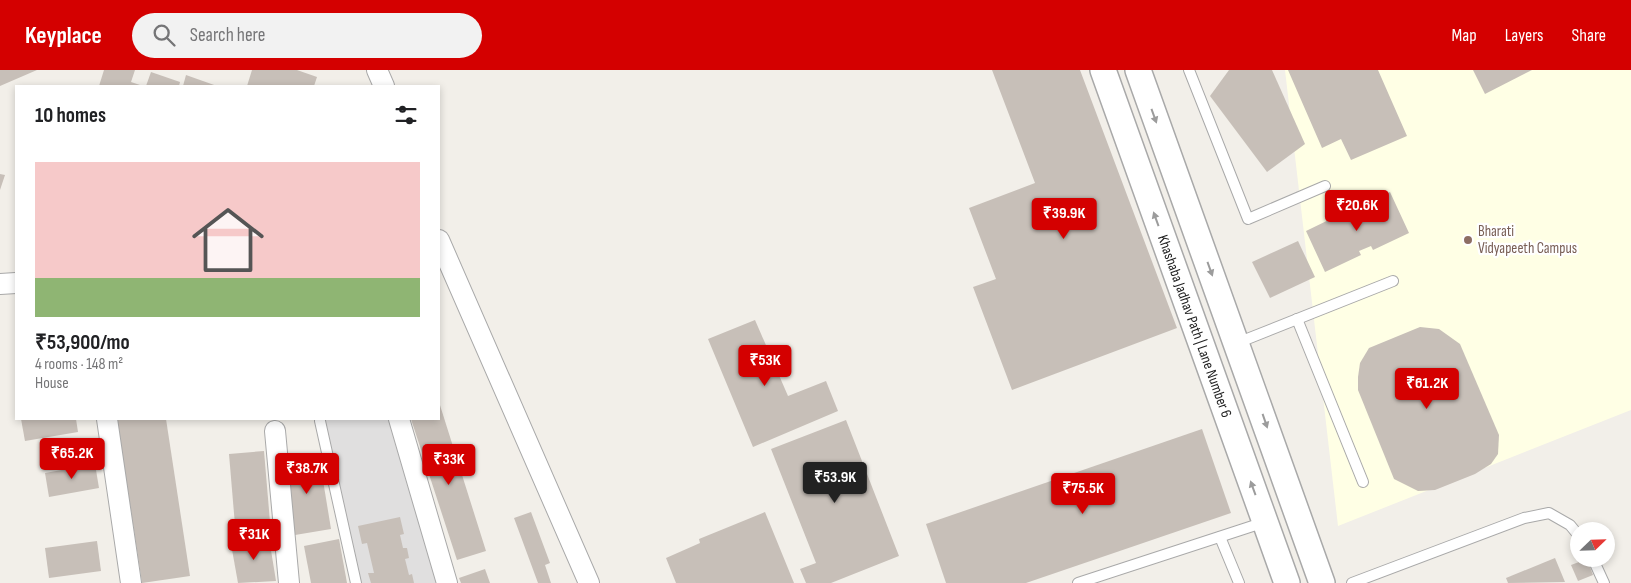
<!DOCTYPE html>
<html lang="en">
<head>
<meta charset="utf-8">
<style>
	:root { --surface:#fff; --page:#f2f2f2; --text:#202124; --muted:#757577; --accent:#d40000 }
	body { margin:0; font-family:"Sofia Sans Condensed",sans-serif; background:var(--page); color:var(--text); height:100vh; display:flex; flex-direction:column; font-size:19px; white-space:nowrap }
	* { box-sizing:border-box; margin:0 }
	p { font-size:16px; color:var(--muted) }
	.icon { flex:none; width:28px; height:28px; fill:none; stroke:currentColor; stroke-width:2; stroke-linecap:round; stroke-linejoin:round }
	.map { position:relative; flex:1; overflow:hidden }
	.sheet { position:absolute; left:15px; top:15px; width:425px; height:335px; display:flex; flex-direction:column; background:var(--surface); border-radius:0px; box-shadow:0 2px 8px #0003 }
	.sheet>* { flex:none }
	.needle { width:32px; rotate:67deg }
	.tools { position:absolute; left:1570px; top:452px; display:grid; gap:10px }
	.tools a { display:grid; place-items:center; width:45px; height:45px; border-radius:50%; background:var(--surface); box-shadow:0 2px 8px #0003; font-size:25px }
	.price { position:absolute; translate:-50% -42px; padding:0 11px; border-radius:5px; background:var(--accent); color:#fff; font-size:16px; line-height:32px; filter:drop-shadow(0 1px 2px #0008) }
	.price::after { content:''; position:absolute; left:50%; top:30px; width:15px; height:11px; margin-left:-8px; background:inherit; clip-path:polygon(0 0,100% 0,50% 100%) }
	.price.on { background:#222; color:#fff }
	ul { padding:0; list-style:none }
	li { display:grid; align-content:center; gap:10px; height:265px; padding:0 20px }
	li span { display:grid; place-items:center; height:155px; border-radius:0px; color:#555 }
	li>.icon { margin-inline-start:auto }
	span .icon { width:90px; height:90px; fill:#fffc; stroke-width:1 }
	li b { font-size:21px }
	h2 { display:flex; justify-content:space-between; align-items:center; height:60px; padding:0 20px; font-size:21px }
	header { display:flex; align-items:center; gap:30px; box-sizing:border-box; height:70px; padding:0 25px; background:var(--accent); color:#fff }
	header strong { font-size:24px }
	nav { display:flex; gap:28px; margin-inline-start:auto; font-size:18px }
	.search { width:350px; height:45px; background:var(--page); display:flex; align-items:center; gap:12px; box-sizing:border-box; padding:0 18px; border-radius:28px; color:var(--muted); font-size:19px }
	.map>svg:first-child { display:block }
	.residential { fill:#e0dfdf }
	.education { fill:#ffffe5 }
	.building { fill:#c7bfb8 }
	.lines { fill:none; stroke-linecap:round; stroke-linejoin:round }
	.service-casing { stroke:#a9a9a9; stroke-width:12 }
	.minor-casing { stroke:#a9a9a9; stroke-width:22 }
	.tertiary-casing { stroke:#a9a9a9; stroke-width:28 }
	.service { stroke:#fff; stroke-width:10 }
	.minor { stroke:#fff; stroke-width:20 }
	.tertiary { stroke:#fff; stroke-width:25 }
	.oneway { fill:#9c9c9c }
	.education-dot { fill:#8d6e63; stroke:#fff; stroke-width:2 }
	.labels { text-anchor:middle; stroke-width:4.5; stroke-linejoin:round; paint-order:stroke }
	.education-label { font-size:15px; fill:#785e54; stroke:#fff; text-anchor:start }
	.street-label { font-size:15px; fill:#222; stroke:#fff }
</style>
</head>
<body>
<header>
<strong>Keyplace</strong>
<div class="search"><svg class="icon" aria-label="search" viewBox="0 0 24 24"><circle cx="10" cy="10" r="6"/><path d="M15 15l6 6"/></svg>Search here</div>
<nav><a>Map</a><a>Layers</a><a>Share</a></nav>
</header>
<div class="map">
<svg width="1631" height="513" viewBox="0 0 1631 513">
	<rect width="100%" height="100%" fill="#f2efe9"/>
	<path class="residential" d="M320,349H393L439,513H356Z"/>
	<path class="education" d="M1285,0H1631V340L1338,456Z"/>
	<g class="building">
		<path d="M0,0H37L0,16Z"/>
		<path d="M104,0H135L131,12L143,16H99Z"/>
		<path d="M252,0H297L317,7L314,16H247Z"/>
		<path d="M992,0H1080L1177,258L1012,320L973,217L996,209L969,138L1035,113Z"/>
		<path d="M1229,0H1272L1305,74L1267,102L1210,26Z"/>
		<path d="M1288,0H1378L1407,66L1351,90L1341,69L1322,78Z"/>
		<path d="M1473,0H1532L1485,24Z"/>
		<path d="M151,2L180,12L179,16H146Z"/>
		<path d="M186,5L217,16H183Z"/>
		<path d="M0,104L5,105L0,120Z"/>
		<path d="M1390,122L1409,163L1373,180L1371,176L1359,181L1361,185L1325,202L1306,161L1341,144L1343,148L1356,143L1355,138Z"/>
		<path d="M1298,171L1315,207L1270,228L1252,192Z"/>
		<path d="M755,250L788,326L826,311L838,341L753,377L708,269Z"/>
		<path d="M1420,257L1439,259L1460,274L1499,365L1498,384L1491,394L1475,404L1435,420L1418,421L1394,409L1358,320V307L1360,293L1369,278Z"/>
		<path d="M439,332L486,481L457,490L411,349H439Z"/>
		<path d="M21,349H76L78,362L25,371Z"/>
		<path d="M117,349H166L190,506L142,513Z"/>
		<path d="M846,350L899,486L831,513H806L800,499L816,493L771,379Z"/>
		<path d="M1202,359L1231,443L1026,513H946L926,454Z"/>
		<path d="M264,381L270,452L235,455L229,384Z"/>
		<path d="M319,386L331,459L295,465L282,392Z"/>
		<path d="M95,394L99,418L49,427L45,403Z"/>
		<path d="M531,442L550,493L545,495L551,513H538L514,448Z"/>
		<path d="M765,442L794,513H676L666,488L700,473L699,469Z"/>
		<path d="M400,447L404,464L400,465L403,478H407L409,488L405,489L409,505L412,504L414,513H371L368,503H374L367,473L362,474L358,456Z"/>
		<path d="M269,468L276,511L238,513L231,474Z"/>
		<path d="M339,469L347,513H311L304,476Z"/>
		<path d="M97,471L101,501L49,508L45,478Z"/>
		<path d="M1555,488L1565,512L1508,513L1506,508Z"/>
		<path d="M1587,489L1593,505L1578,511L1571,495Z"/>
		<path d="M485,499L490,513H461L459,508Z"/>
	</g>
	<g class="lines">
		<defs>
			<g id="service">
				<path d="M1189,0L1248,149L1325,116"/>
				<path d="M1297,249L1363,412"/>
				<path d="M1237,273L1393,211"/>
				<path d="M320,351L356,513"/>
				<path d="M1220,467L1239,513"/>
				<path d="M1593,489L1604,513"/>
				<path d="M1078,513L1265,452"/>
				<path d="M1352,513L1524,448L1549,443L1570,455L1579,466"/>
			</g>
			<g id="minor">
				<path d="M377,0L384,16"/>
				<path d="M439,170L589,513"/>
				<path d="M0,214L16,213"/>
				<path d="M107,349L131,513"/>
				<path d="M399,349L447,513"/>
				<path d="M275,361L289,513"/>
			</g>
			<g id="tertiary">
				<path id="s1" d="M1103,0L1287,513"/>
				<path d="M1138,0L1322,513"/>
			</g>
		</defs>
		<use href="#service" class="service-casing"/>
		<use href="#minor" class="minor-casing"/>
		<use href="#tertiary" class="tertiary-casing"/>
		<use href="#service" class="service"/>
		<use href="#minor" class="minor"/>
		<use href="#tertiary" class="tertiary"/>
	</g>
	<defs><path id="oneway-solid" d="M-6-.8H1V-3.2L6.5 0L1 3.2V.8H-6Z" transform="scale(1.25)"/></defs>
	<g class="oneway">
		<use href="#oneway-solid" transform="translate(1154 46) rotate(70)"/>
		<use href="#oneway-solid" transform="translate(1156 149) rotate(-110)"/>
		<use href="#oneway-solid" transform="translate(1210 199) rotate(70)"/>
		<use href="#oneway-solid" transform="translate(1265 351) rotate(71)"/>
		<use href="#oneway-solid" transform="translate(1253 418) rotate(-110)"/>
	</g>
	<circle class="education-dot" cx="1468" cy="170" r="5"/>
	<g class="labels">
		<g class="education-label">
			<text x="1478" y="166">Bharati<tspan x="1478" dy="17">Vidyapeeth Campus</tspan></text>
		</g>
		<g class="street-label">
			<text dy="5" stroke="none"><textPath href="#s1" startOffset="272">Khashaba Jadhav Path | Lane Number 6</textPath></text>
		</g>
	</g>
</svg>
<div class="tools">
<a><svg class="needle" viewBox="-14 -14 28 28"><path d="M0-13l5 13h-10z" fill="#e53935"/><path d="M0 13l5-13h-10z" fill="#757577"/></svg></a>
</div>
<b class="price" style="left:1357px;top:162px">₹20.6K</b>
<b class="price" style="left:1064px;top:170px">₹39.9K</b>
<b class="price" style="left:765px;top:317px">₹53K</b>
<b class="price" style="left:1427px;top:340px">₹61.2K</b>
<b class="price" style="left:72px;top:410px">₹65.2K</b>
<b class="price" style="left:449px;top:416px">₹33K</b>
<b class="price" style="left:307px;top:425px">₹38.7K</b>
<b class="price on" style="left:835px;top:434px">₹53.9K</b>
<b class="price" style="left:1083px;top:445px">₹75.5K</b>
<b class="price" style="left:254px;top:491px">₹31K</b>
<section class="sheet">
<h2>10 homes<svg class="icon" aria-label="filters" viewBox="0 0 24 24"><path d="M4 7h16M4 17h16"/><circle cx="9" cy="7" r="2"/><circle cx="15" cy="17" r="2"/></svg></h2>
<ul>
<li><span style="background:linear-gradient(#f6c9c9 75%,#8fb573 0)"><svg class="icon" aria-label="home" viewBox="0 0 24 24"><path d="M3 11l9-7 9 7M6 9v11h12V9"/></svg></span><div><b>₹53,900/mo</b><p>4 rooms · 148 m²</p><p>House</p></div></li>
</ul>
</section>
</div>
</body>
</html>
